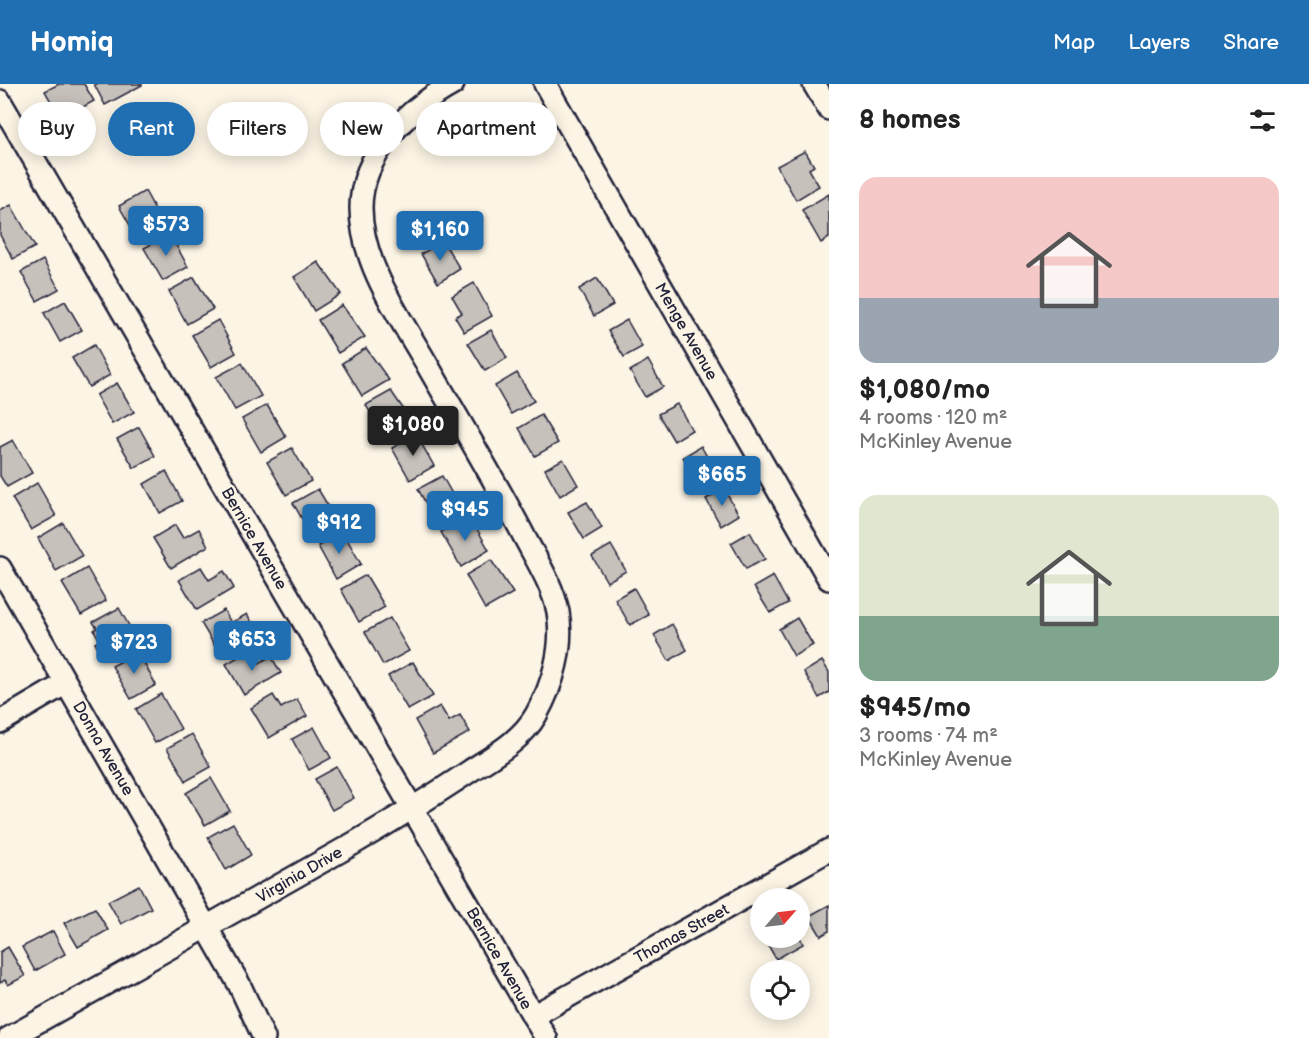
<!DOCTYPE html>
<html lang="en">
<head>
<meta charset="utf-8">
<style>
	:root { --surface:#fff; --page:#f2f2f2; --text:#222; --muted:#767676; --accent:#1f6fb2 }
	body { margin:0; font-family:"Balsamiq Sans",sans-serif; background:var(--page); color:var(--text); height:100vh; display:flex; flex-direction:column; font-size:22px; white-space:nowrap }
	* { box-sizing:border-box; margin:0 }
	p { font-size:20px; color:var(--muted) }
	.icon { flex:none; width:33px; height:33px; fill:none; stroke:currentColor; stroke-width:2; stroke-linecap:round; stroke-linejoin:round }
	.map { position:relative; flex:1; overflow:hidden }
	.panel { display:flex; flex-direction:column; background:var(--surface); width:480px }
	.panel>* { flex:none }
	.guide { position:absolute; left:18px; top:18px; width:570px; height:54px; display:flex; gap:12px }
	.needle { width:39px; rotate:62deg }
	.fabs { position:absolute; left:750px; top:804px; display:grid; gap:12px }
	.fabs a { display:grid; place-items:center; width:60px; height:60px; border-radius:50%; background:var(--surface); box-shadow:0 3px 15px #0003; font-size:30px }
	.price { position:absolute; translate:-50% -51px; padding:0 14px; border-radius:6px; background:var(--accent); color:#fff; font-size:20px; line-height:39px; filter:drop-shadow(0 2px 3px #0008) }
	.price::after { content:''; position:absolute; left:50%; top:36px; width:18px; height:14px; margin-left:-9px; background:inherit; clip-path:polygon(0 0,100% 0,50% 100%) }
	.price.on { background:#222; color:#fff }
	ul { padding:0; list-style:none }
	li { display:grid; align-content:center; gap:12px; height:318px; padding:0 30px }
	li span { display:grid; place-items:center; height:186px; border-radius:18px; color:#555 }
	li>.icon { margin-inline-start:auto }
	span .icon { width:108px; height:108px; fill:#fffc; stroke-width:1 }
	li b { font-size:26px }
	h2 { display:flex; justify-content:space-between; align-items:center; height:72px; padding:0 30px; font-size:26px }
	.chip { padding:0 21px; border-radius:27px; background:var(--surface); box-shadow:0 3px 15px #0003; font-size:21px; line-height:54px }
	.chip.on { background:var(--accent); color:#fff }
	header { display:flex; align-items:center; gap:36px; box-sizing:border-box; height:84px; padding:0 30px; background:var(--accent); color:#fff }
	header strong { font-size:28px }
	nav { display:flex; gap:33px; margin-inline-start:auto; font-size:21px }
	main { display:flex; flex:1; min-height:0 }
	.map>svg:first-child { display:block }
	.building { fill:#c6c1bb; stroke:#22223b; stroke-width:1.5 }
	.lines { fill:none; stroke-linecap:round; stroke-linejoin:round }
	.minor-casing { stroke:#22223b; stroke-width:26 }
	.minor { stroke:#fcf5e5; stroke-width:21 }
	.labels { text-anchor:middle; stroke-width:5; stroke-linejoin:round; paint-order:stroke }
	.street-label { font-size:16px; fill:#22223b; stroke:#fcf5e5 }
</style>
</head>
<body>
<header>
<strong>Homiq</strong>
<nav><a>Map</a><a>Layers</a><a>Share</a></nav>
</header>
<main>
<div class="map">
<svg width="829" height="954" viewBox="0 0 829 954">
	<rect width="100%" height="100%" fill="#fcf5e5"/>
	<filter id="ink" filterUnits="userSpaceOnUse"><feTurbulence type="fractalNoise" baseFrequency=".0167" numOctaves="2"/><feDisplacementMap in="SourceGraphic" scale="12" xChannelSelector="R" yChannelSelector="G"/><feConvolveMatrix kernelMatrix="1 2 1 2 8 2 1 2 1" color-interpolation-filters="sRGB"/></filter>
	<g filter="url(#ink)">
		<g class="building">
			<path d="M59,0H84L94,17L61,35L45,7Z"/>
			<path d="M94,0H142V1L105,21Z"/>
			<path d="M805,67L814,82L809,85L819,102L796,116L777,82Z"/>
			<path d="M145,107L163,140L138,155L119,122Z"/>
			<path d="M829,110V154L821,159L802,126Z"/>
			<path d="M11,121L35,163L13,175L0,151V127Z"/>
			<path d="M170,150L188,183L163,197L144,164Z"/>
			<path d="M443,157L460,185L438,199L421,170Z"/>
			<path d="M43,176L59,205L37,217L21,188Z"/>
			<path d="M318,178L341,210L314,227L294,193Z"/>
			<path d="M194,193L213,225L187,240L169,207Z"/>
			<path d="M597,194L613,221L594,232L579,205Z"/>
			<path d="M474,199L492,232L464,248L455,233L462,229L452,212Z"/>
			<path d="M65,217L82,246L60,258L44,229Z"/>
			<path d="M342,221L365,253L338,269L318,236Z"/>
			<path d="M218,236L236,269L211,283L192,251Z"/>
			<path d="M627,236L642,263L624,273L608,247Z"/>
			<path d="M491,246L507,274L485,287L468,259Z"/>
			<path d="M94,261L110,291L89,303L72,274Z"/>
			<path d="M366,264L389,296L362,312L342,279Z"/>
			<path d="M648,276L663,303L645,313L630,287Z"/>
			<path d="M242,279L261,312L235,326L216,293Z"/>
			<path d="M517,289L534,317L511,330L495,302Z"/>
			<path d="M117,299L134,328L112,340L96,311Z"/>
			<path d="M391,307L413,339L385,355L366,321Z"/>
			<path d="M677,320L692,346L674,357L658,330Z"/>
			<path d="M267,321L286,353L261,368L242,335Z"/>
			<path d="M541,331L558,359L535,372L519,344Z"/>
			<path d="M139,343L155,372L134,384L117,355Z"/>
			<path d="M416,350L434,382L410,396L392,364Z"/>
			<path d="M13,356L32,389L7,403L0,392V363Z"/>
			<path d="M701,362L716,389L698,399L683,373Z"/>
			<path d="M292,364L311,397L286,411L267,378Z"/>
			<path d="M563,375L578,401L560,412L545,385Z"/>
			<path d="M166,387L182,417L160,429L144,400Z"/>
			<path d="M442,392L460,424L436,438L418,405Z"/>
			<path d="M37,399L56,432L31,446L12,414Z"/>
			<path d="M318,405L337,437L312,452L293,419Z"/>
			<path d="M724,405L739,431L721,442L706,415Z"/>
			<path d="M587,418L602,444L584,455L568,428Z"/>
			<path d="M466,434L470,440L473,438L489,466L461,483L441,448Z"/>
			<path d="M63,439L82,472L56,487L38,454Z"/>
			<path d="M175,441L183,454L199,445L208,462L171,484L153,454Z"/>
			<path d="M343,448L361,480L336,495L318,462Z"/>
			<path d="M750,448L765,475L746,485L731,459Z"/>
			<path d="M611,461L626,487L607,498L592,472Z"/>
			<path d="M491,476L513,509L485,525L466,491Z"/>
			<path d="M201,483L209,496L224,487L234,504L197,526L179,496Z"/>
			<path d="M87,484L106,517L81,531L62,499Z"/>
			<path d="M366,491L385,523L359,538L341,505Z"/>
			<path d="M773,492L788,519L770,529L754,503Z"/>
			<path d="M634,504L649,531L630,541L615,515Z"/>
			<path d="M119,524L137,556L104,575L95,559L100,557L94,546L97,544L93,538Z"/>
			<path d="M224,526L231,539L247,530L257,547L219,569L201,539Z"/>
			<path d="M390,534L409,567L383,581L365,548Z"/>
			<path d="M797,534L813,561L794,572L779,545Z"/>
			<path d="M672,540L687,566L669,577L654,551Z"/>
			<path d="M248,567L256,581L271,572L281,589L244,611L226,580Z"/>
			<path d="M138,568L156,601L131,615L112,582Z"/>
			<path d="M822,577L829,588V608L819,614L804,588Z"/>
			<path d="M413,578L433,612L408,626L388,592Z"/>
			<path d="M161,610L181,645L155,659L136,625Z"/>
			<path d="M273,611L281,624L297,615L307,632L269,654L251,624Z"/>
			<path d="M440,622L449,637L460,631L470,648L433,669L415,636Z"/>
			<path d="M314,643L331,674L309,686L292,655Z"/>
			<path d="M192,650L211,683L186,697L167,664Z"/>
			<path d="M337,683L354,714L332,726L315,695Z"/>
			<path d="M211,694L230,727L205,741L186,709Z"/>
			<path d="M233,739L251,771L226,786L208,753Z"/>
			<path d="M139,801L151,824L121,840L108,817Z"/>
			<path d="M829,821V847L821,852L809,832Z"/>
			<path d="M95,824L108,846L78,863L64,839Z"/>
			<path d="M53,847L65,870L35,887L22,863Z"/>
			<path d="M800,853L803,860L776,875L765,856Z"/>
			<path d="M8,863L25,892L8,901L5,896L0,899V868Z"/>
		</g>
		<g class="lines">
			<defs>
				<g id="minor">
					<path d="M545,0L829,495"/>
					<path d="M814,0L829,25"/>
					<path d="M0,17L546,954"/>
					<path d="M0,484L239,900L264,954"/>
					<path d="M0,638L66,599"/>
					<path d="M533,932L829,766"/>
					<path d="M9,954C121,891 232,829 344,765C387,740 428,715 470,687C493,672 521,657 536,631C553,601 564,563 558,528C553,502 537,477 525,454C495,396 461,340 429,284C402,236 361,181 361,124C361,70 409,24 453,0"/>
				</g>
			</defs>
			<use href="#minor" class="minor-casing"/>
			<use href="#minor" class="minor"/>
		</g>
	</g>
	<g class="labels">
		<g class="street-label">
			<text transform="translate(687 247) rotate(60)" y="6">Menge Avenue</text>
			<text transform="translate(255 454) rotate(60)" y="6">Bernice Avenue</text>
			<text transform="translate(104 664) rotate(60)" y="6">Donna Avenue</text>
			<text transform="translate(299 790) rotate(-30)" y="6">Virginia Drive</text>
			<text transform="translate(681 849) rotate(-29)" y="6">Thomas Street</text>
			<text transform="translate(500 874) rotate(60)" y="6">Bernice Avenue</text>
		</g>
	</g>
</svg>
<div class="fabs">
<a><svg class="needle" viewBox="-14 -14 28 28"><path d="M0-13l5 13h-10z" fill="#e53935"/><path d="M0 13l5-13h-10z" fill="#767676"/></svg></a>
<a><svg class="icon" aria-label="locate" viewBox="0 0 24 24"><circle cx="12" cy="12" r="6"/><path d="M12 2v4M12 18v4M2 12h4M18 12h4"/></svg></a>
</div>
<b class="price" style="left:166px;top:173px">$573</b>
<b class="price" style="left:440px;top:178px">$1,160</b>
<b class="price on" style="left:413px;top:373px">$1,080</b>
<b class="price" style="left:722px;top:423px">$665</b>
<b class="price" style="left:465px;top:458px">$945</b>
<b class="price" style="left:339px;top:471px">$912</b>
<b class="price" style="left:252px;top:588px">$653</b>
<b class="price" style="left:134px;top:591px">$723</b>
<div class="guide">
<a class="chip">Buy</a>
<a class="chip on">Rent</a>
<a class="chip">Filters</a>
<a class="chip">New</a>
<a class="chip">Apartment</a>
</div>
</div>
<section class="panel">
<h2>8 homes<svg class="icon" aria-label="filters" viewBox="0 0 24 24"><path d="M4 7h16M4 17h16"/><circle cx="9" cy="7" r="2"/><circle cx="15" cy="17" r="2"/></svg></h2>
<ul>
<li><span style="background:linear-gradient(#f6c9c9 65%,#9aa5b1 0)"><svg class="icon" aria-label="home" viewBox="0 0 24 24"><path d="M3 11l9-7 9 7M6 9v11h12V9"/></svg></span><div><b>$1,080/mo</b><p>4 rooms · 120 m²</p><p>McKinley Avenue</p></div></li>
<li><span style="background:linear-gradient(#dfe7d0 65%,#7fa58c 0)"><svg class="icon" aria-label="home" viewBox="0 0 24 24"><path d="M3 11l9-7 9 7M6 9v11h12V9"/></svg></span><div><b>$945/mo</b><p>3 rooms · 74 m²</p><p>McKinley Avenue</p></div></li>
</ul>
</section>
</main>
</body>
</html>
